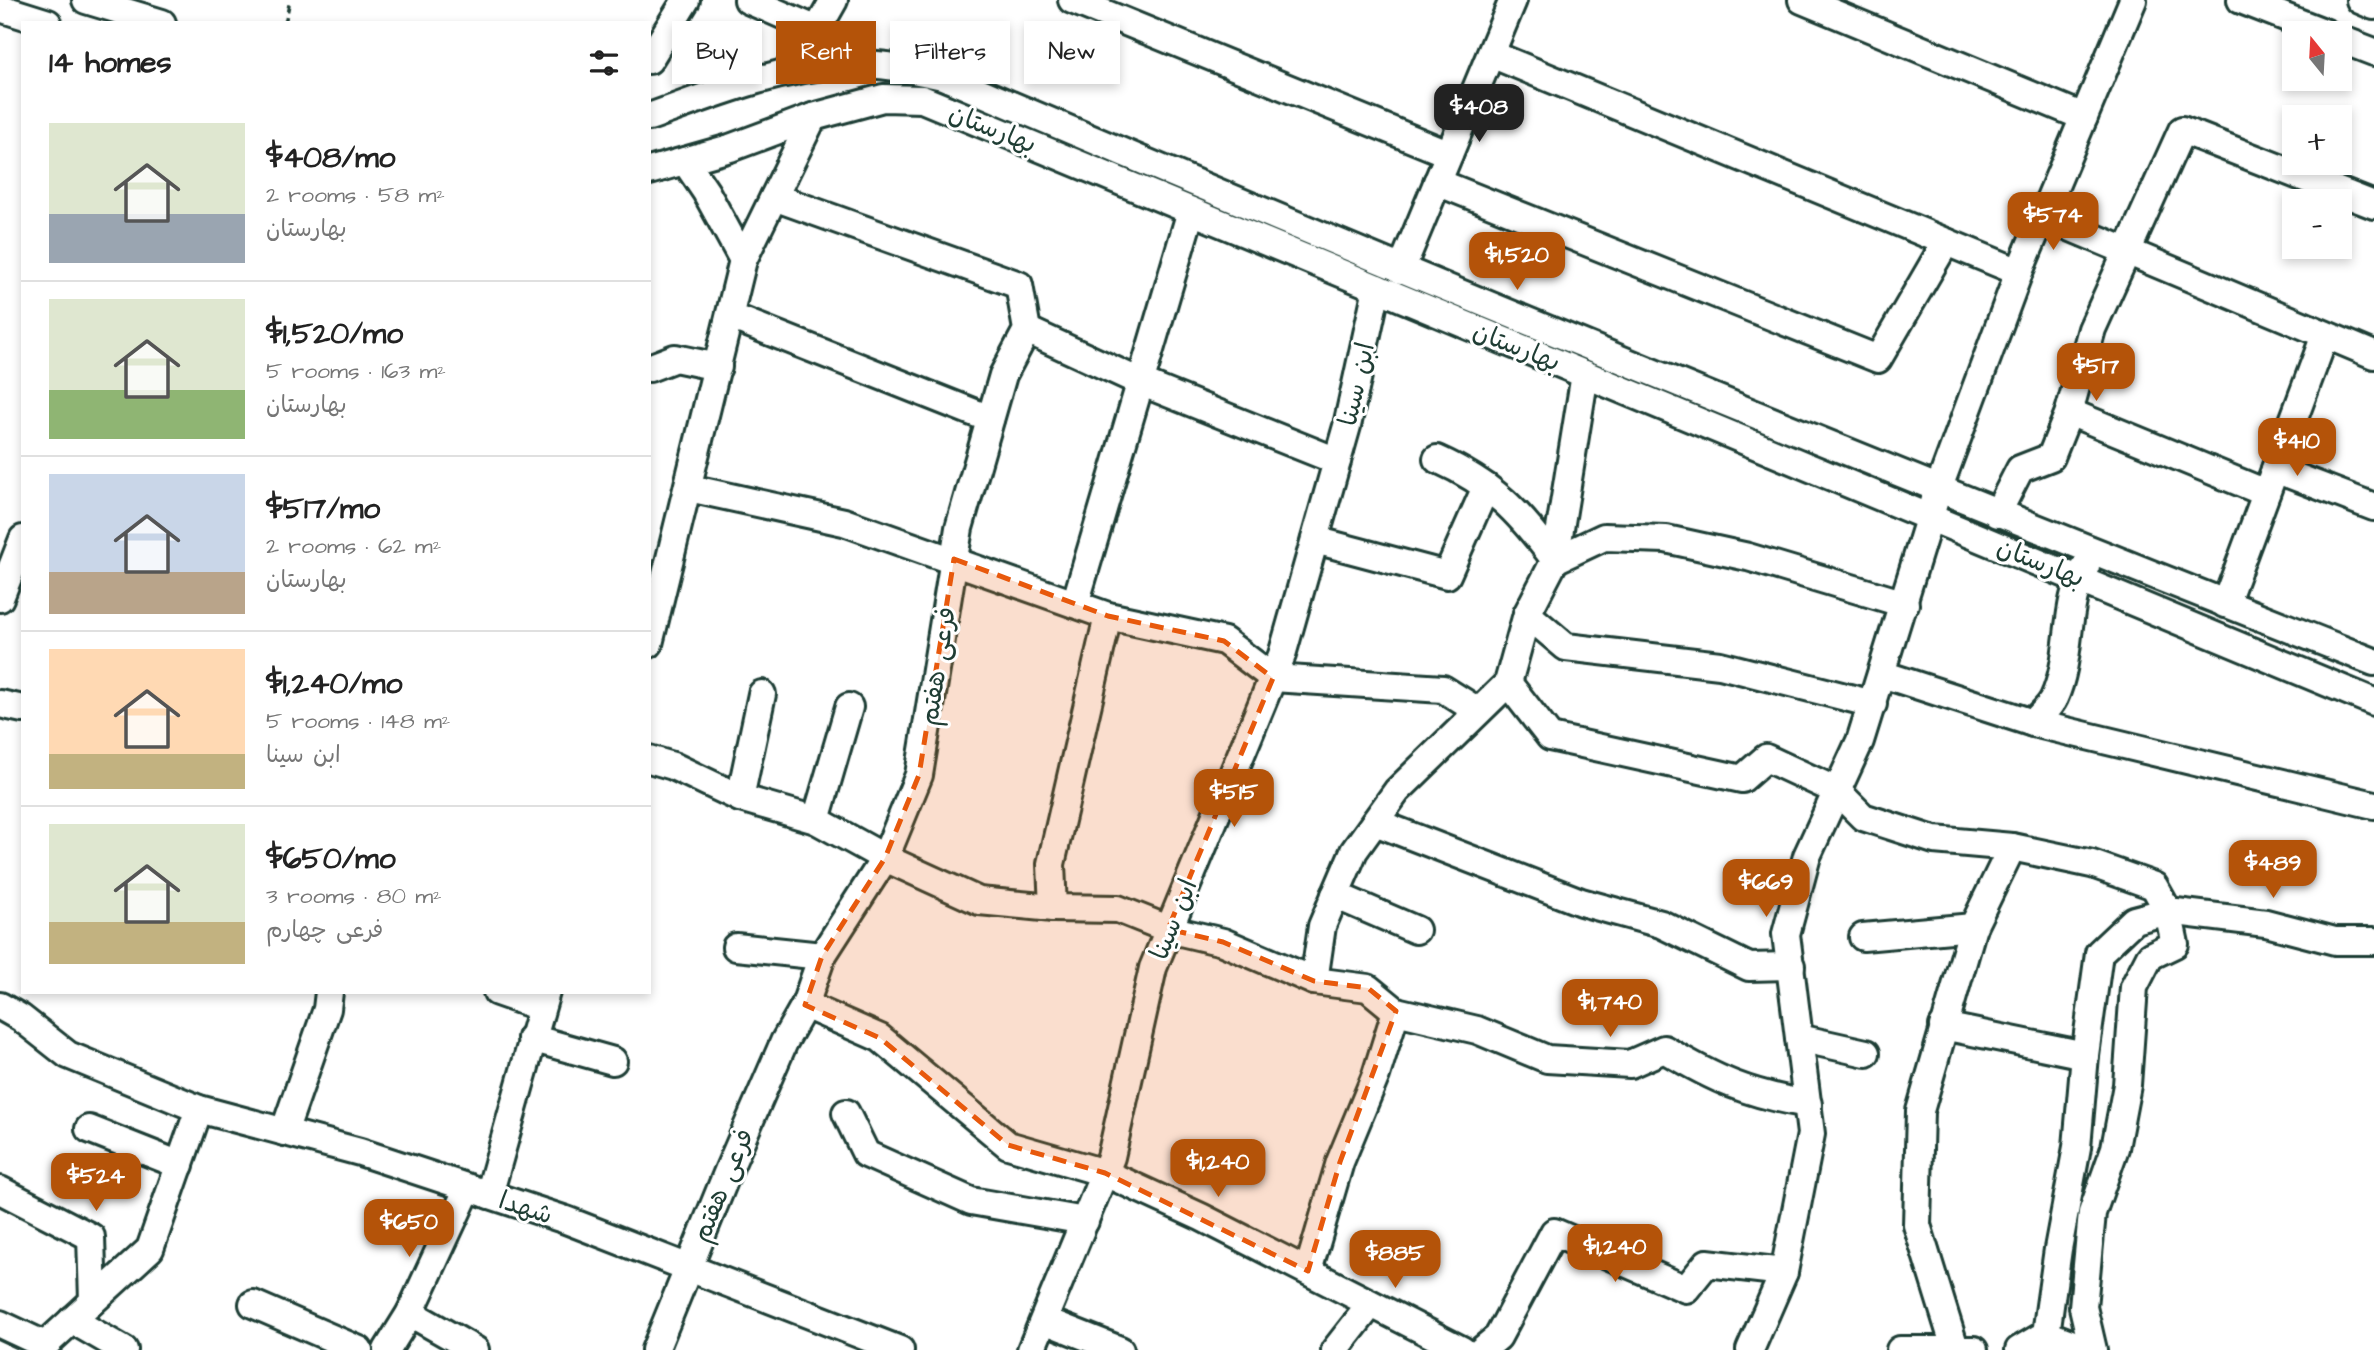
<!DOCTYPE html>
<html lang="en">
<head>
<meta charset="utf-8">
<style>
	:root { --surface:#fff; --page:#f6f6f6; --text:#222; --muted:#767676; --line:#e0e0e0; --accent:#b45309 }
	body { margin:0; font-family:"Architects Daughter","Playpen Sans Arabic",sans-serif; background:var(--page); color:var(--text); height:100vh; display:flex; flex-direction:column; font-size:26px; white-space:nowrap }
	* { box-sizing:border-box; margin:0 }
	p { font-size:23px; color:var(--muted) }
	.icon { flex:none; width:38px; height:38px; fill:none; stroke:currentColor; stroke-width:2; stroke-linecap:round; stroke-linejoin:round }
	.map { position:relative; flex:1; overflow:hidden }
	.side { position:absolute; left:21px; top:21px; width:630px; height:973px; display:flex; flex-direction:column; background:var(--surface); border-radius:0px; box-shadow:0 4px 10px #0003 }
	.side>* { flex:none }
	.guide { position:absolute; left:672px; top:21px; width:665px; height:63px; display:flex; gap:14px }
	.needle { width:46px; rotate:342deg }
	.tools { position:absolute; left:2282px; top:21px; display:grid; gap:14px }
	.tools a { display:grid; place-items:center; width:70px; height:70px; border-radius:0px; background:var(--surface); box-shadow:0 4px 10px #0003; font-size:35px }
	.price { position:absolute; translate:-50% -60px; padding:0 16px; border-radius:14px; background:var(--accent); color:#fff; font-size:23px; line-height:46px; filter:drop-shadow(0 2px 4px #0008) }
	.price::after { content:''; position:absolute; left:50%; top:42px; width:21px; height:16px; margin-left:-10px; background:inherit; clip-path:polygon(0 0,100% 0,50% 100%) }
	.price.selected { background:#222; color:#fff }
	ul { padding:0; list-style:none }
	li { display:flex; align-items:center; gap:21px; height:175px; padding:0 28px }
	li+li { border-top:2px solid var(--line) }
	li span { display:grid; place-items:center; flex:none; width:196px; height:140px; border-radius:0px; color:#555 }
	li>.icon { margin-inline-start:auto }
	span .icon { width:84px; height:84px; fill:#fffc; stroke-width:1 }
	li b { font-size:30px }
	h2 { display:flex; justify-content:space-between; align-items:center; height:84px; padding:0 28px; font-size:30px }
	.pill { padding:0 24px; border-radius:0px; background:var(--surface); box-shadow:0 4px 10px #0003; font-size:24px; line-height:63px }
	.pill.selected { background:var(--accent); color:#fff }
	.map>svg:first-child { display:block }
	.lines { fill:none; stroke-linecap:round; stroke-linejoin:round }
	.minor-casing { stroke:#1f3d34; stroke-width:32 }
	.path { stroke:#1f3d34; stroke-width:3.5; stroke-dasharray:7 5; stroke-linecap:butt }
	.minor { stroke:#fff; stroke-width:26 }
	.marked { fill:#e8590c; fill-opacity:0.2; stroke:#e8590c; stroke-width:5; stroke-dasharray:14 9; stroke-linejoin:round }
	.labels { text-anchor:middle; stroke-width:6; stroke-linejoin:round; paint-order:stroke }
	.street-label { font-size:26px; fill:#1f3d34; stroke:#fff }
</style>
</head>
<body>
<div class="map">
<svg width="2374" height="1350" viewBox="0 0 2374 1350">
	<rect width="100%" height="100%" fill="#fff"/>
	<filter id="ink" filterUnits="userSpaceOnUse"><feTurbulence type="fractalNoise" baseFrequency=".0143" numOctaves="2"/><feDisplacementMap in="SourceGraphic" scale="14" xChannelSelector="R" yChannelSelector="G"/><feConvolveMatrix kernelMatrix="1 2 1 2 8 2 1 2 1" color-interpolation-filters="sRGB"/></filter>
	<g filter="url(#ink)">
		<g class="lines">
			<defs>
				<g id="minor">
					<path d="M86,0L162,23"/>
					<path d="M748,0L817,30L834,0"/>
					<path d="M1072,0L1449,154"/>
					<path d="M1802,0L2084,117"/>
					<path d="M2241,0L2326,33"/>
					<path d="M2360,0L2374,6"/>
					<path d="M0,8L48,23"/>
					<path d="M2340,39L2374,52"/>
					<path d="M1491,54L2019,272"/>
					<path d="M649,60L686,0"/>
					<path d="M649,117C711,95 775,69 841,64C875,62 910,69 943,76C1417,278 1894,473 2374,662"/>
					<path d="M685,161L706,192L743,260L813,117"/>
					<path d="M649,171L730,148L813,117L883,98L922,99L2374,702"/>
					<path d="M1437,182L1878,359L1946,242"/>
					<path d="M2043,216L2374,355"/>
					<path d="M1401,270L1513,0"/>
					<path d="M730,316L990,419"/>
					<path d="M1027,330L1140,382L1337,461"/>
					<path d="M649,368L675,358L718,367"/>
					<path d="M2069,412L2266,493"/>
					<path d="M1437,459C1493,484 1519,512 1555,560L1604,537L1666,539L1748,557L1905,604"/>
					<path d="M2275,469L2374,507"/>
					<path d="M689,488L844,522L1108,616L1224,641L1273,678L1443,689L1478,711"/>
					<path d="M1997,514L2020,469L2051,457L2069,412L2092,329L2182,130L2374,205"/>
					<path d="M1315,540L1447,575L1486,487"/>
					<path d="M0,598L23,539"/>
					<path d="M1075,604L1191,211"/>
					<path d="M2225,604L2325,335"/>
					<path d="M1527,614L1566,647L1720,665L1873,704"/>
					<path d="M649,644L743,260"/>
					<path d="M1882,674L2033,723C2040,715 2050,707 2054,698C2073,657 2063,603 2086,566"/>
					<path d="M1508,683L1550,737L1742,779L1766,758L1837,791L1863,817L1934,840L2012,847L2092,864L2154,886L2168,911L2266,923L2335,941H2374"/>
					<path d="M0,704L23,709"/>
					<path d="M2033,723L2374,805"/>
					<path d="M649,759L673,766L740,798L816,820L885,858L979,901L1053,908L1118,909L1168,929L1223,942L1314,981L1368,988L1396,1011L1376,1075L1340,1162L1308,1271"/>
					<path d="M740,798L762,694"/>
					<path d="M816,820L849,707"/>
					<path d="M1375,822L1581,902L1661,924L1749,967L1791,966"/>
					<path d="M1335,895L1416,930"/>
					<path d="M1053,908L1051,864L1108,616"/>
					<path d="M1863,937L1973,927"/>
					<path d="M736,947L822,956"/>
					<path d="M1314,981L1322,926L1354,851L1397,791L1508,683L1527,614L1555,560L1585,374"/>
					<path d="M497,992L540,1007"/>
					<path d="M805,1005L880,1038L1008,1145L1105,1173L1201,1217L1462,1350"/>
					<path d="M0,1006L21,1018L68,1055L199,1109L360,1152L566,1220L900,1350"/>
					<path d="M1396,1011L1477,1030L1547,1059L1630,1064L1664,1049C1716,1080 1748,1094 1808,1104"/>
					<path d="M1943,1026L2085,1055"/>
					<path d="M531,1038L613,1061"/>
					<path d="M1799,1038L1866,1053"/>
					<path d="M846,1113L866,1154L971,1201L1085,1221"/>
					<path d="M89,1129L180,1165"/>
					<path d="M284,1132L327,1009L329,992"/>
					<path d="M0,1190L91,1237L93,1300"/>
					<path d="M489,1195L546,992"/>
					<path d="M253,1304L359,1350"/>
					<path d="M410,1313L475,1350"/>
					<path d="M72,1320L124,1350"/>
					<path d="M1044,1320L1120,1350"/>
					<path d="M0,1324L45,1345"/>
					<path d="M2046,1334L2089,1350"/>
					<path d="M1955,1348L1917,1225L1920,1111L1973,927L2012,847"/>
					<path d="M44,1350L45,1345L150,1249L199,1109"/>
					<path d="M387,1350L410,1313L468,1188"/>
					<path d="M655,1350L728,1171L784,1042L805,1005L822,956L885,858L919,775L959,528L1003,375L1027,330L1019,285L774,197"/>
					<path d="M1031,1350L1111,1157L1153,968L1282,655L1347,426L1377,288"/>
					<path d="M1335,1350L1371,1304"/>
					<path d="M1482,1350L1498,1337L1554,1232L1686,1289L1707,1263L1784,1272"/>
					<path d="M1750,1350L1784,1272L1811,1134L1786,934L1807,856L1860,741L1938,490L2019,272L2133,0"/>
					<path d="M1900,1350H1974"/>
					<path d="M2019,1350L2046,1334L2058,1249L2077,1147L2085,1055L2099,953L2134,920L2168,911L2175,944L2150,956L2134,987L2127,1085L2115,1148L2092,1213L2083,1307L2093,1350"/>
				</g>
			</defs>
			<use href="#minor" class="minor-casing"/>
			<path class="path" d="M285,23L290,0"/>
			<use href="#minor" class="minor"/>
		</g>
	</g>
	<path class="marked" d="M954,559L1108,616L1224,641L1273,678L1168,929L1223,942L1314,981L1368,988L1396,1011L1340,1162L1308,1271L1105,1173L1008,1145L880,1038L805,1005L822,956L885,858L919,775Z"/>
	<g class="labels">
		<g class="street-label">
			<text transform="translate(993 128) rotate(22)" y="9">بهارستان</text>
			<text transform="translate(1517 346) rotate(22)" y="9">بهارستان</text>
			<text transform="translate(1356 384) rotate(-77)" y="9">ابن سینا</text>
			<text transform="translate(2041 562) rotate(22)" y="9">بهارستان</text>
			<text transform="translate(937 666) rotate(-81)" y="9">فرعی هفتم</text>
			<text transform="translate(1173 919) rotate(-68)" y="9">ابن سینا</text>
			<text transform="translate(722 1185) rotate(-67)" y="9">فرعی هفتم</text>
			<text transform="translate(526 1207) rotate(18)" y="9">شهدا</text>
		</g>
	</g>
</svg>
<div class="tools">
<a><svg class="needle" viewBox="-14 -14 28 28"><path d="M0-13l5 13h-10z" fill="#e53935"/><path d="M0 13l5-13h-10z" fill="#767676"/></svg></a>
<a>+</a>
<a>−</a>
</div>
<b class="price selected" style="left:1479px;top:144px">$408</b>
<b class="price" style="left:2053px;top:252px">$574</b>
<b class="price" style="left:1517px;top:292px">$1,520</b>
<b class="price" style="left:2096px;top:403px">$517</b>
<b class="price" style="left:2297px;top:478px">$410</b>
<b class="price" style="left:1234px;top:829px">$515</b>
<b class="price" style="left:2273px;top:900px">$489</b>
<b class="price" style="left:1766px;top:919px">$669</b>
<b class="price" style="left:1610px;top:1039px">$1,740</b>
<b class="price" style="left:1218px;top:1199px">$1,240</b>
<b class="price" style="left:96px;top:1213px">$524</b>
<b class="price" style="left:409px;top:1259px">$650</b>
<b class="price" style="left:1615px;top:1284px">$1,240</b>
<b class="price" style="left:1395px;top:1290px">$885</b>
<div class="guide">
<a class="pill">Buy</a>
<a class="pill selected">Rent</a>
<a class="pill">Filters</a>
<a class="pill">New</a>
</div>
<section class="side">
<h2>14 homes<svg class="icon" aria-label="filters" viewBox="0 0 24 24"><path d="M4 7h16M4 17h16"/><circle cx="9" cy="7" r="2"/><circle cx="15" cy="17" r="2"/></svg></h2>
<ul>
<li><span style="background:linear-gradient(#dfe7d0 65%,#9aa5b1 0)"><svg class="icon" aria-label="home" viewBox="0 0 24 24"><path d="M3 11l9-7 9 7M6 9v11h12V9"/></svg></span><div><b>$408/mo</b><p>2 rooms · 58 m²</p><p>بهارستان</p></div></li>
<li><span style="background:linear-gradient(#dfe7d0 65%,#8fb573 0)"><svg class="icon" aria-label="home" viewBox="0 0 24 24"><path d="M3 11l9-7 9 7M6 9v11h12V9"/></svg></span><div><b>$1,520/mo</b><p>5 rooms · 163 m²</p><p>بهارستان</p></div></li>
<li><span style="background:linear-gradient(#c9d6e8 70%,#b9a48a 0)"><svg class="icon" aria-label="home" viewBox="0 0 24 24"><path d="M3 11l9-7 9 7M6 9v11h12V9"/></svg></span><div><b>$517/mo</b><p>2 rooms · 62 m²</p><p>بهارستان</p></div></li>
<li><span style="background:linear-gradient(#ffd9b3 75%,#c2b280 0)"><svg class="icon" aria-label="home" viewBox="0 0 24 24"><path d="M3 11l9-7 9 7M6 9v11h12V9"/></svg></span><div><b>$1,240/mo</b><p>5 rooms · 148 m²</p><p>ابن سینا</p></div></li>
<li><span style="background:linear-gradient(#dfe7d0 70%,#c2b280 0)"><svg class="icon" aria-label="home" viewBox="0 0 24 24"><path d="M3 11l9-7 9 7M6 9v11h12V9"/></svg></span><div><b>$650/mo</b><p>3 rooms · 80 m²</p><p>فرعی چهارم</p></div></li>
</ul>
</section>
</div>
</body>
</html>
